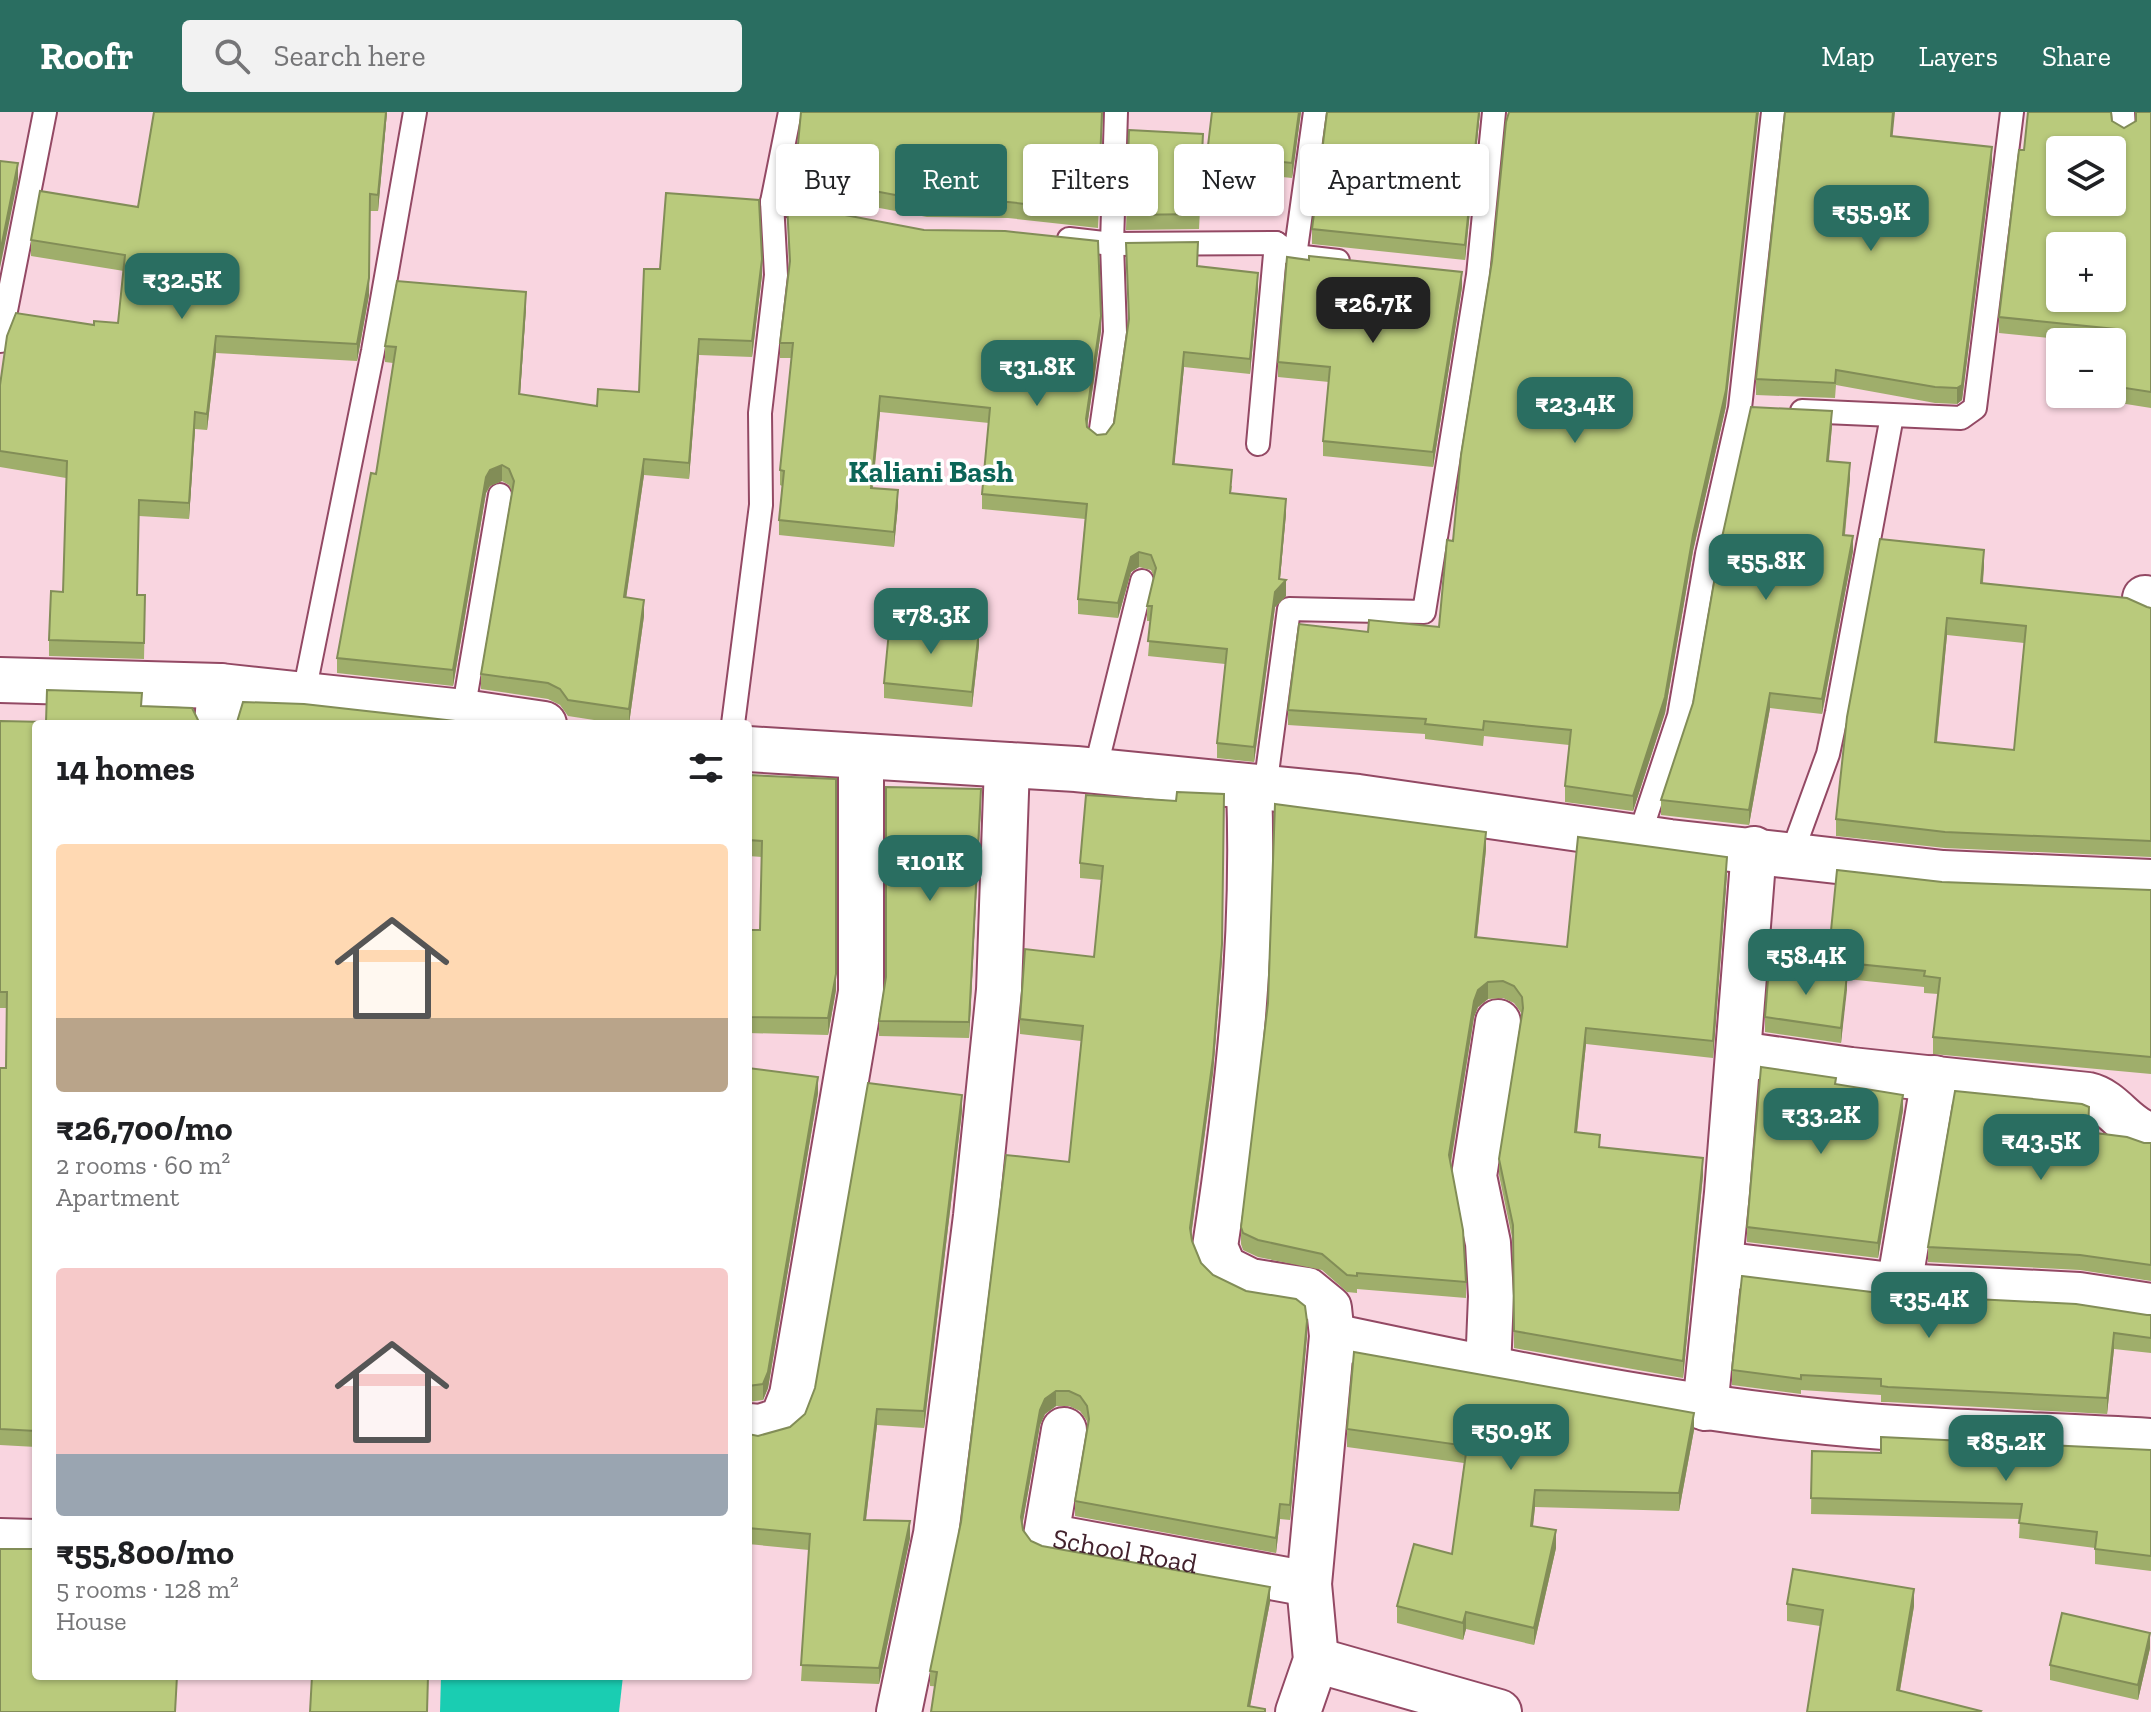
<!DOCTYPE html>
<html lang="en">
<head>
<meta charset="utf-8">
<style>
	:root { --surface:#fff; --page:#f2f2f2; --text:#202124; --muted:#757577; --accent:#2a6e61 }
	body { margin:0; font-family:"Zilla Slab",serif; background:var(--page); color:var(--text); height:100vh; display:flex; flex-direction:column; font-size:30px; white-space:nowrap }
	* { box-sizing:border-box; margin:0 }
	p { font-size:26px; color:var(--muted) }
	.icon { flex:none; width:44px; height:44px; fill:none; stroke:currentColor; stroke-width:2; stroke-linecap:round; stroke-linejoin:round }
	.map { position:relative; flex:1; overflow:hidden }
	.side { position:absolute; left:32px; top:608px; width:720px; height:960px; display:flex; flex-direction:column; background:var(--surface); border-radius:8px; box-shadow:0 2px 6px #0004 }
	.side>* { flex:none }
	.guide { position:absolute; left:776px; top:32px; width:760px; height:72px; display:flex; gap:16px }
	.controls { position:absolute; left:2046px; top:24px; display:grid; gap:16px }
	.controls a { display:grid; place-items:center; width:80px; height:80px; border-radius:8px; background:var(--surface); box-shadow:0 2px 6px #0004; font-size:40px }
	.price { position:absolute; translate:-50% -68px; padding:0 18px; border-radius:16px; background:var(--accent); color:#fff; font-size:26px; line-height:52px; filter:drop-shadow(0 2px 4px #0008) }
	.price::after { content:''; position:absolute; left:50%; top:48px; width:24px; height:18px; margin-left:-12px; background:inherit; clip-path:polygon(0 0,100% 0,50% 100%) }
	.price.active { background:#222; color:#fff }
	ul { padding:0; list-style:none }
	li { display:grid; align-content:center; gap:16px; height:424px; padding:0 24px }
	li span { display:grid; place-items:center; height:248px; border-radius:8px; color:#555 }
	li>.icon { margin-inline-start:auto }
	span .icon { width:144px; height:144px; fill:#fffc; stroke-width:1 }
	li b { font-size:34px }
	h2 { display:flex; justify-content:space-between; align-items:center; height:96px; padding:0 24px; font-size:34px }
	.tag { padding:0 28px; border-radius:8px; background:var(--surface); box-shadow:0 2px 6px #0004; font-size:28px; line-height:72px }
	.tag.active { background:var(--accent); color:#fff }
	header { display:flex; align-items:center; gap:48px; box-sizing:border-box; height:112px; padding:0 40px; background:var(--accent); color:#fff }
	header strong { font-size:38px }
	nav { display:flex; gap:44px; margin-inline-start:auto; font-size:28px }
	.search { width:560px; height:72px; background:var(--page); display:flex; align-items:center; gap:20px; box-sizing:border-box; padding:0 28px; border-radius:8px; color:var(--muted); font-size:30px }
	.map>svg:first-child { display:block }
	.water { fill:#1acdb2 }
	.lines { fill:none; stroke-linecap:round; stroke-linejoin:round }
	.lane-casing { stroke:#934964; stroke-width:26 }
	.street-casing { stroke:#934964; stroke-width:48 }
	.lane { stroke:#fff; stroke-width:22 }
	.street { stroke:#fff; stroke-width:44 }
	.wall { fill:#9fae6b; fill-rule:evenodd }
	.shaded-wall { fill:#828d57 }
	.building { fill:#b9ca7c; stroke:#828d57; stroke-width:2; fill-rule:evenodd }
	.labels { text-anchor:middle; stroke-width:7; stroke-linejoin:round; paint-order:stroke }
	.street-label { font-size:28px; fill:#43222d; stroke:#fff }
	.neighbourhood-label { font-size:30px; font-weight:bold; fill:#0c6557; stroke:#fff }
</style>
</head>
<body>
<header>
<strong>Roofr</strong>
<div class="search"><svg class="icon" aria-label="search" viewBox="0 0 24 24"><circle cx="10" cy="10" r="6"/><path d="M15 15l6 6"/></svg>Search here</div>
<nav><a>Map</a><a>Layers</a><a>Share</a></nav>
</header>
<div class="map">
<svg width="2151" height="1600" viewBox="0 0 2151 1600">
	<rect width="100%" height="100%" fill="#f9d5e0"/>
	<path class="water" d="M441,1564H623L619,1600H440Z"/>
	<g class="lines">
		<defs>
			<g id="lane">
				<path d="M2123,0L2124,18"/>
				<path d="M772,90L817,99"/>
				<path d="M1069,127L1112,132L1276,131L1295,144L1338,149"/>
				<path d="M1295,144L1315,0"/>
				<path d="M0,229L45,0"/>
				<path d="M1802,299L1961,306L1975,296L2012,0"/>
				<path d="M1100,324L1115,220L1112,132L1116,0"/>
				<path d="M1258,332L1276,131"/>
				<path d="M304,581L373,239L415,0"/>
				<path d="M463,600L500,383"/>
				<path d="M733,612L761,393L760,301L776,163L772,90L790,0"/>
				<path d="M1095,659L1142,469"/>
				<path d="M1265,676L1289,497L1424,500L1478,163L1494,0"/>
				<path d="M1639,725L1679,604L1707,442L1740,296L1773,0"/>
				<path d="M1792,741L1828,642L1837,600L1892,304"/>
			</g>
			<g id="street">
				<path d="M2145,486L2151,487"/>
				<path d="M0,568L220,574L463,600L544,612"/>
				<path d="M217,612L220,574"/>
				<path d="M748,637L1076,657L1358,685L1670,730L1943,761L2151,770"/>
				<path d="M1249,675C1255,828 1238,984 1215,1135L1224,1156L1250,1169L1307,1178L1329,1196L1332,1224L1309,1472L1316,1548L1298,1600"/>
				<path d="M1739,942L1851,958L2088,983C2114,989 2126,1018 2151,1023"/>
				<path d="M1720,1152L1899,1174L1934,966"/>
				<path d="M1899,1174L2079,1183L2151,1194"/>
				<path d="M1332,1224C1487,1257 1641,1289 1799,1307C1915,1321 2034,1322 2151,1329"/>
				<path d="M1488,1257L1491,1184L1488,1131L1474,1064L1498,910"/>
				<path d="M1705,1296L1727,1081L1754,737"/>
				<path d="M748,1314L760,1315L782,1308L792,1283L861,880V644"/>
				<path id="s1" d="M1064,1318L1046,1424L1309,1472"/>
				<path d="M0,1429L36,1430"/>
				<path d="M1316,1548L1499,1600"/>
				<path d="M899,1600L936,1422L976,1104L999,878L1007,653"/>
			</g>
		</defs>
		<use href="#lane" class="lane-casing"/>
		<use href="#street" class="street-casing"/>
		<use href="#lane" class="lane"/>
		<use href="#street" class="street"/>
	</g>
	<g class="wall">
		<path d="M154,0H387L378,99H370L369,183L357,249L216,241L207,318L195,317L189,407L139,404L137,483L145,500L144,547L49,544V528L63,480L66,366L0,355V273L94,213L118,211L124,159L31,144V128L138,95Z"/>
		<path d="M801,0H1103L1098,116L1008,106L927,105L795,80V64Z"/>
		<path d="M1301,0L1292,66L1207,57V42Z"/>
		<path d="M1327,0H1480L1465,148L1312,132V117Z"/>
		<path d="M2151,0V296L2107,289V282H2112L2113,232L2112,230H2089L1999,221V205L2024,38L2112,9L2124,16Z"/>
		<path d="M1129,18L1203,37L1199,117L1126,118Z"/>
		<path d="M1892,24L1992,50L1962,288L1957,292L1935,291L1836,273L1835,286L1756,283V267Z"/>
		<path d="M787,92L1101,219L1087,314L1097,323L1106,322L1114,311L1197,154L1258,176L1250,262L1184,255L1174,353L1232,374L1231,381L1286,402L1280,467L1286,484L1275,495L1254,650L1217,646V631L1225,552L1148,544L1151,509H1147V494L1154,465L1151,458L1139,455L1131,460L1118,506L1078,502V487L1085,407L982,397V382L989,311L880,300L873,376L898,393L894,435L779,423V408L782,374L780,373V358L792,246H780V231L789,154Z"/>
		<path d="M762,163L752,245L699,243L689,367L644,363L626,485L644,504L629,612H620L568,604L560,593L548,587L481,577V562L512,380L509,373L502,369L490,374L486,381L453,574L337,561V546L376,362L393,251L385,250V234L526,196L520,282L597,294L639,280Z"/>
		<path d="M1462,175L1433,355L1323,344V329L1329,270L1278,265V250Z"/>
		<path d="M1726,294L1693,439L1665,601L1633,699L1565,690V674L1569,633L1484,624L1483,634L1425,627V622L1288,613V598L1368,520L1439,515L1453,429Z"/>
		<path d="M1832,314L1829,349L1850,366L1845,423L1853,439L1822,602L1770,596L1749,713L1661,703V688Z"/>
		<path d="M1880,427L1984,454L1983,471L2151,496V745L1945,736L1836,724V707ZM1947,523L2024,531L2014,638L1937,630Z"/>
		<path d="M979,533L972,595L884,586V571Z"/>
		<path d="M142,594L36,612V1335L0,1333V956H6L7,896H0V609L46,610Z"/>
		<path d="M748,663L836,878L828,923L748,921V818H760L762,745L748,744Z"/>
		<path d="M1086,683L1222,847L1213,961L1191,1124L1192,1129L1201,1151L1213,1163L1307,1224L1290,1408L1280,1407L1276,1441L1075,1404V1389L1088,1313L1087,1309L1080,1299L1069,1294H1056L1045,1302L1040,1313L1022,1414L1023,1418L1031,1429L1042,1434L1270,1490L1250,1594L930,1574V1559L1069,1050L1081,929L1020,922V907L1094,845L1102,768L1080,766V751Z"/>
		<path d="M981,692L969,926L879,924V909Z"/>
		<path d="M1486,737L1477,826L1567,835L1727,762L1713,946L1586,932L1577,1021L1600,1036L1703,1063L1683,1266L1514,1236L1513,1130L1499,1063V1047L1522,902L1514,891L1503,886L1488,887L1478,895L1474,905L1451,1051L1466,1170V1186L1357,1177V1181L1347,1180L1322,1158L1258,1145L1243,1138L1241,1132V1115Z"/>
		<path d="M1942,770L2151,778V962L1933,942V925L1938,882L1924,881V875L1847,867L1841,931L1765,920V905L1828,861V849Z"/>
		<path d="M748,956L818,981L768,1276L763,1288L748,1290Z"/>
		<path d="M1836,972L1903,998L1878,1146L1747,1130V1115Z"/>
		<path d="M962,999L924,1316L877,1313L866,1408L910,1426L879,1572L801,1569L809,1438L748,1432V1322L758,1324L790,1315L805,1302Z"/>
		<path d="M2088,1020L2144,1031H2151V1169L2080,1158L1928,1150V1135Z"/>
		<path d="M1896,1183L2151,1203V1241L2114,1237L2107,1302L1888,1290H1881V1283L1801,1278V1282L1732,1273V1258Z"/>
		<path d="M1347,1317L1694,1318L1679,1399L1535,1395L1533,1414L1556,1436L1534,1533L1466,1517L1463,1528L1397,1511V1494L1452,1442L1464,1351L1347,1335Z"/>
		<path d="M2151,1338V1459L2095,1452V1436L2019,1426L2020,1407L1811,1402L1812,1339L1881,1341Z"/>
		<path d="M1787,1492L1914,1494L1900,1579L1807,1600L1820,1514L1787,1509Z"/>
		<path d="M2150,1536L2138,1588L2050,1568V1553Z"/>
	</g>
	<g class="shaded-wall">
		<path d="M386,0H387L378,99V83Z"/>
		<path d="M1299,0H1301L1292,66V51Z"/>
		<path d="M1479,0H1480L1465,148V133Z"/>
		<path d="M1757,0H1759L1726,294L1693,439L1665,601L1633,699V684Z"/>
		<path d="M1893,0H1895L1891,40V24Z"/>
		<path d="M1992,35V50L1962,288L1957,292V276Z"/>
		<path d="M18,51V67L0,156V141Z"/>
		<path d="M370,82L369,183L357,249V232Z"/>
		<path d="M762,147V163L752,245V229Z"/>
		<path d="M1462,160V175L1433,355V340Z"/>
		<path d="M1258,161V176L1250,262V247Z"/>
		<path d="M526,180V196L519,298V282Z"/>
		<path d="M1101,204V219L1086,322V307Z"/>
		<path d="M216,224V241L207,318V302Z"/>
		<path d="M699,227V243L689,367V351Z"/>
		<path d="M1184,240V255L1173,368V352Z"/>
		<path d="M880,284V300L871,391V376Z"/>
		<path d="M1832,299V314L1827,364V349Z"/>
		<path d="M195,300V317L189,407V391Z"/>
		<path d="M644,347V363L624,501V485Z"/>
		<path d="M1850,351V366L1843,438V423Z"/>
		<path d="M502,353V369L490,374L486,381L453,574V558L486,365L490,358Z"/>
		<path d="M898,378V393L894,435V420Z"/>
		<path d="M1286,387V402L1279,476L1286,468V484L1275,495L1254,650V635L1275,480L1279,467Z"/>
		<path d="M1853,424V439L1822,602V587Z"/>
		<path d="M1984,438V454L1981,487V471Z"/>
		<path d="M1139,440V455L1131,460L1118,506V491L1131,445Z"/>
		<path d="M644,488V504L629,612V597Z"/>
		<path d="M1947,506V523L1935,646V630Z"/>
		<path d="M979,518V533L972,595V580Z"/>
		<path d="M1770,581V596L1749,713V698Z"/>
		<path d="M981,677V692L969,926V910Z"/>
		<path d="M1224,682L1222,847L1213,961L1190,1131V1116Z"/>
		<path d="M1486,720V737L1475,842V825Z"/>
		<path d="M1727,745V762L1713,946V929Z"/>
		<path d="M836,862V878L828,923V906Z"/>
		<path d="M1847,863V878L1841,931V916Z"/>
		<path d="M1488,870V887L1478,895L1474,905L1449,1060V1043L1474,889L1478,878Z"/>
		<path d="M1586,916V932L1575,1037V1020Z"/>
		<path d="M818,965V981L768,1276L763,1288V1272Z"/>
		<path d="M962,983V999L924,1316V1299Z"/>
		<path d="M1903,983V998L1878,1146V1131Z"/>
		<path d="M1703,1046V1063L1683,1266V1249Z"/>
		<path d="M1307,1209V1224L1290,1408V1393Z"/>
		<path d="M2114,1221V1237L2107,1302V1286Z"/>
		<path d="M1056,1279V1294L1045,1302L1040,1313L1021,1420V1405L1040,1298L1045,1287Z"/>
		<path d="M877,1297V1313L864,1424V1408Z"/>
		<path d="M1694,1301V1318L1679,1399V1381Z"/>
		<path d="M1535,1378V1395L1531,1431V1414Z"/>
		<path d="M1280,1392V1407L1276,1441V1426Z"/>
		<path d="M910,1409V1426L879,1572V1556Z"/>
		<path d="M1556,1418V1436L1534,1533V1516Z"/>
		<path d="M1270,1475V1490L1249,1600L1248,1594Z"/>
		<path d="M1914,1477V1494L1897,1595V1578Z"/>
		<path d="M1466,1500V1517L1463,1528V1511Z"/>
		<path d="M2150,1521V1536L2138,1588V1573Z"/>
	</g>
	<g class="building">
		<path d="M154,0H386L378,83L370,82L369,166L357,232L216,224L207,302L195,300L189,391L139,388L137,483H145L144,531L49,528L51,479L63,480L67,349L0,339V273L7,224L16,201L94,213V209L118,211L125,143L31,128L40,79L138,95Z"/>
		<path d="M801,0H1102L1098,100L1008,90L927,89L795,64Z"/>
		<path d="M1212,0H1299L1292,51L1207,42Z"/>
		<path d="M1327,0H1479L1465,133L1312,117Z"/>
		<path d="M1509,0H1757L1726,278L1693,423L1665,585L1633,684L1565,674L1571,618L1484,609L1483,618L1425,612L1426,607L1288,598L1299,512L1368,520L1369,508L1439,515L1447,428L1453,429L1461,343L1492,149L1506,10Z"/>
		<path d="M1785,0H1893L1891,24L1992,35L1962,273L1957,276L1935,275L1836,258L1835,271L1756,267Z"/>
		<path d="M2028,0H2111L2112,9L2124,16L2136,9V0H2151V280L2112,274V239L2115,217L1999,205L2019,38H2024ZM2060,38H2112V90H2060ZM2060,134H2112V186H2060Z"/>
		<path d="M1129,18L1203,22L1199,102L1126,103Z"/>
		<path d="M0,49L18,51L0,141Z"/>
		<path d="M666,81L759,88L762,147L752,229L699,227L689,351L644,347L624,485L644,488L629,597L568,588L560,577L548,571L481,562L514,369L509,357L502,353L490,358L486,365L453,558L337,546L371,361L376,362L396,235L385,234L397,169L526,180L519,282L597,294L598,277L639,280L644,157H660Z"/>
		<path d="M787,92L924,118L1005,119L1098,129L1101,204L1086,307L1087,315L1097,323L1106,322L1114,311L1129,207L1126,131L1198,130L1197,154L1258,161L1250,247L1184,240L1173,352L1232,358L1230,381L1286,387L1279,467L1286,468L1275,480L1254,635L1217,631L1227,537L1148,529L1152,494H1147L1156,456L1151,443L1139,440L1131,445L1118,491L1078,487L1087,392L982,382L990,296L880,284L871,376L898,378L894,420L779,408L784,359L780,358L793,231H780L790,149Z"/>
		<path d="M1309,144L1462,160L1433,340L1323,329L1330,255L1278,250L1287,145L1309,148Z"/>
		<path d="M1751,295L1832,299L1827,349L1850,351L1843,423L1853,424L1822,587L1770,581L1749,698L1661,688L1693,591L1721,430Z"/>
		<path d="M1880,427L1984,438L1981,471L2127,486L2147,495L2151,496V729L1945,720L1836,707L1847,605ZM1947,506L2026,514L2014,638L1935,630Z"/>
		<path d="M890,509L979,518L972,580L884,571Z"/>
		<path d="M47,578L142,581L141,594L192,596L200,612H36V1319L0,1317V956H6L7,880H0V609L46,610Z"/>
		<path d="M243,590L304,592L482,612H235L237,610Z"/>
		<path d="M748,663L836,667V862L828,906L748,905V818H760L762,729L748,728Z"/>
		<path d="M886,675L981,677L969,910L879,909L886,865Z"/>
		<path d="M1177,680L1224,682L1222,832L1213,946L1190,1116L1192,1129L1201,1151L1213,1163L1246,1179L1296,1187L1305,1194L1307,1209L1290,1393L1280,1392L1276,1426L1075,1389L1089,1307L1087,1294L1080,1284L1069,1279H1056L1045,1287L1040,1298L1021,1405L1023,1418L1031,1429L1042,1434L1270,1475L1248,1594L1265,1597V1600H931L937,1560L930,1559L961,1410L1006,1043L1069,1050L1083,914L1020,907L1025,837L1094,845L1103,754L1080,751L1086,683L1176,689Z"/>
		<path d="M1275,692L1486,720L1475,825L1567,835L1578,725L1727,745L1713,929L1586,916L1575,1020L1600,1023L1599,1035L1703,1046L1683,1249L1514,1219L1513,1113L1499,1047L1523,896L1522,885L1514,874L1503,869L1488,870L1478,878L1474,889L1449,1043L1463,1118L1466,1170L1357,1161V1164L1347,1163L1322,1142L1258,1128L1243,1121L1241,1115L1268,891Z"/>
		<path d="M1837,758L1942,770L2151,778V945L1933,925L1940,866L1924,864L1925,859L1828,849Z"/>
		<path d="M1769,855L1847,863L1841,916L1765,905Z"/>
		<path d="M1761,955L1836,966L1835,972L1903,983L1878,1131L1747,1115Z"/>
		<path d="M748,956L818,965L768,1260L763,1272L748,1274Z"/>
		<path d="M868,971L962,983L924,1299L877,1297L864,1408L910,1409L879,1556L801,1553L810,1422L748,1416V1322L758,1324L790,1315L805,1302L815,1276Z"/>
		<path d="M1955,979L2082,992L2089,995L2088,1020L2127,1025L2144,1031H2151V1153L2080,1143L1928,1135Z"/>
		<path d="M1742,1164L1896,1183L2076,1192L2147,1203H2151V1226L2114,1221L2107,1286L1888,1275L1881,1274V1267L1801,1263V1267L1732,1258Z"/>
		<path d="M1354,1240L1694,1301L1679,1381L1535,1378L1531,1414L1556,1418L1534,1516L1466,1500L1463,1511L1397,1494L1414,1432L1452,1442L1467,1334L1347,1317Z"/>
		<path d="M1881,1325L2151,1338V1444L2095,1437L2097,1420L2019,1411L2022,1392L1811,1386L1812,1339L1881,1341Z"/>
		<path d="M0,1437H36V1564H177L175,1600H0Z"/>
		<path d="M1793,1457L1914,1477L1897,1578L1981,1599L1980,1600H1807L1823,1498L1787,1492Z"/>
		<path d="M2062,1501L2150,1521L2138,1573L2050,1553Z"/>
		<path d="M312,1564H428L427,1600H310Z"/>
	</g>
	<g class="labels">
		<g class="street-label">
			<text dy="10" stroke="none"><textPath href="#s1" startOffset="188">School Road</textPath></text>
		</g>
		<g class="neighbourhood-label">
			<text x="931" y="370">Kaliani Bash</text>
		</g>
	</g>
</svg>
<div class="controls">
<a><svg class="icon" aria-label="layers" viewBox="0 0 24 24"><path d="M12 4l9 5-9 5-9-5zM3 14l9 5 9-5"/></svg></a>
<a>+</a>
<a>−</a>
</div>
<b class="price" style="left:1871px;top:141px">₹55.9K</b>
<b class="price" style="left:182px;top:209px">₹32.5K</b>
<b class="price active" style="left:1373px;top:233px">₹26.7K</b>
<b class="price" style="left:1037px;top:296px">₹31.8K</b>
<b class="price" style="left:1575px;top:333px">₹23.4K</b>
<b class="price" style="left:1766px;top:490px">₹55.8K</b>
<b class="price" style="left:931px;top:544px">₹78.3K</b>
<b class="price" style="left:930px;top:791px">₹101K</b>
<b class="price" style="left:1806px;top:885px">₹58.4K</b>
<b class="price" style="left:1821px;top:1044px">₹33.2K</b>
<b class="price" style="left:2041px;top:1070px">₹43.5K</b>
<b class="price" style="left:1929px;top:1228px">₹35.4K</b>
<b class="price" style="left:1511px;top:1360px">₹50.9K</b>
<b class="price" style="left:2006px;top:1371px">₹85.2K</b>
<div class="guide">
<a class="tag">Buy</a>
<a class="tag active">Rent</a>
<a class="tag">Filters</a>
<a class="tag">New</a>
<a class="tag">Apartment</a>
</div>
<section class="side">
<h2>14 homes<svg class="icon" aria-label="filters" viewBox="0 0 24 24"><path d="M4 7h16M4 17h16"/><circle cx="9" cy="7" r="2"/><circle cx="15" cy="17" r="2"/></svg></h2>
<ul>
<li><span style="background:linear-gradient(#ffd9b3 70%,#b9a48a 0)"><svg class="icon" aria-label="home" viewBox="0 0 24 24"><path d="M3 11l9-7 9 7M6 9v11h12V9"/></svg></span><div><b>₹26,700/mo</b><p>2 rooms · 60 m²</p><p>Apartment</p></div></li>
<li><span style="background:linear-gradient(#f6c9c9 75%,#9aa5b1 0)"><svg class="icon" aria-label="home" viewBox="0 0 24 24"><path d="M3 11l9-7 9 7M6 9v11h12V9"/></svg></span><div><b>₹55,800/mo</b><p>5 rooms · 128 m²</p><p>House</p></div></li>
</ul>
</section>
</div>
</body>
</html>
